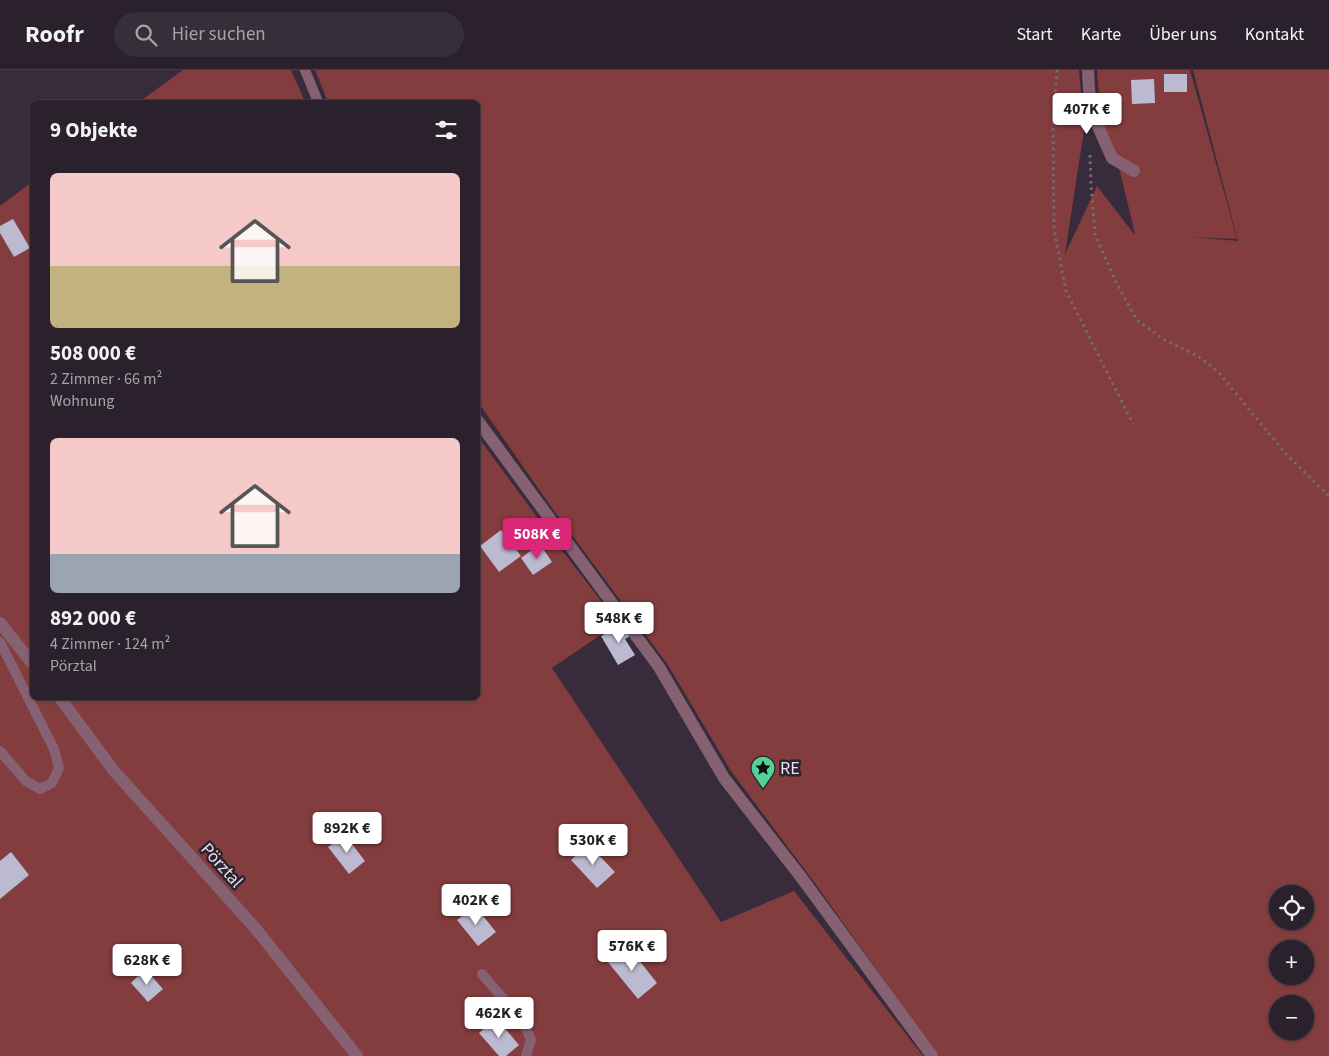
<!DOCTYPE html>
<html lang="de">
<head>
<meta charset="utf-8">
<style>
	:root { --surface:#2a212d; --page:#362e39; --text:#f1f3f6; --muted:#a5a3aa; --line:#463e49; --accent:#db2777 }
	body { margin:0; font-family:"Source Sans 3",sans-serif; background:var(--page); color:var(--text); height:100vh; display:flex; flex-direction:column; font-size:19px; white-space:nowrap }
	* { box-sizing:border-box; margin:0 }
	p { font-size:16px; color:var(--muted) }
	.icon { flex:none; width:28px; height:28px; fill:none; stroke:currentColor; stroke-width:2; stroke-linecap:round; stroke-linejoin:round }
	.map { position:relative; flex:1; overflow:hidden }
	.panel { position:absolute; left:30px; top:30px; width:450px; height:600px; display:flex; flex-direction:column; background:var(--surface); border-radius:8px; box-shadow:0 1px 4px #0004,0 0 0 1px var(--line) }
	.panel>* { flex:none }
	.buttons { position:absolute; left:1269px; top:815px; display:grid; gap:10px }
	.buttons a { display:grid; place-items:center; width:45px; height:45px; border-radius:50%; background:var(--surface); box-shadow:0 1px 4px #0004,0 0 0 1px var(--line); font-size:25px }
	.price { position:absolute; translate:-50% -42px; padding:0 11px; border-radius:5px; background:#fff; color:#222; font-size:16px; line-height:32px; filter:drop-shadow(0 1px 2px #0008) }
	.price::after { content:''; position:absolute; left:50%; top:30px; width:15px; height:11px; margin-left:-8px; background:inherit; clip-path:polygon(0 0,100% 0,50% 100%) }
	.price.on { background:var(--accent); color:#fff }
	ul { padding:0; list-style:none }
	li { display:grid; align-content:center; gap:10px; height:265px; padding:0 20px }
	li span { display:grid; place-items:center; height:155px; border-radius:8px; color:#555 }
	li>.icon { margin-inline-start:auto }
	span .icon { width:90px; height:90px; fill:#fffc; stroke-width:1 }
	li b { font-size:21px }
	h2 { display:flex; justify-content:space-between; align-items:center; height:60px; padding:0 20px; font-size:21px }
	header { display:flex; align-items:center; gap:30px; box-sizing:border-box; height:70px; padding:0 25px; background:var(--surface); border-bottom:1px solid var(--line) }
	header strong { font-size:24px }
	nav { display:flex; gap:28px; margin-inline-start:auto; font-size:18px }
	.search { width:350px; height:45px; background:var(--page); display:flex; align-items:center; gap:12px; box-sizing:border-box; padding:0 18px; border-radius:28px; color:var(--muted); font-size:19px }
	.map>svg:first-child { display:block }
	.green { fill:#833d3e; fill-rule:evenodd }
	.building { fill:#bbbad1 }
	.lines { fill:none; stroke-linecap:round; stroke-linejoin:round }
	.path { stroke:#746977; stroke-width:3; stroke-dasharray:2.5 4; stroke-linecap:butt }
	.lane { stroke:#866172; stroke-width:10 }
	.street { stroke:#866172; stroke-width:12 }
	.labels { text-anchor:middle; stroke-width:5; stroke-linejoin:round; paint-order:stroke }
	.poi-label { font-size:18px; fill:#e8e0ea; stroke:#2d2231; text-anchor:start }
	.street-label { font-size:18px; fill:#e8e0ea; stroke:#2d2231 }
</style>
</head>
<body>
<header>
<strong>Roofr</strong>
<div class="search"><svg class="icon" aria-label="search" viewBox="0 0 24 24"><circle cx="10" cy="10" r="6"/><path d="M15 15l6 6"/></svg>Hier suchen</div>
<nav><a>Start</a><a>Karte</a><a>Über uns</a><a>Kontakt</a></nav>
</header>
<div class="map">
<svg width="1329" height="986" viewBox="0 0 1329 986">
	<rect width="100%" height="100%" fill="#382c3c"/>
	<g class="green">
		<path d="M183,0H291L305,32H139Z"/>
		<path d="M315,0H1079L1084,60L1065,184L1097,116L1134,164H1135L1116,85L1101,50L1097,0H1190L1237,169L1191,167L1238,171L1193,0H1329V986H938L814,812L731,701L668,595L552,438L478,332V32H328ZM1278,824H1305V851H1278ZM1278,879H1305V906H1278ZM1278,934H1305V961H1278Z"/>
		<path d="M32,112V628H478V367L548,462L618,553L552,598L721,852L794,821L923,986H0V136Z"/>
	</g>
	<g class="building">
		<rect x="1164" y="4" width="23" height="18"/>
		<path d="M1154,9L1155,33L1132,34L1131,10Z"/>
		<path d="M13,149L30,178L14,187L0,163V156Z"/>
		<path d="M501,460L521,486L499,502L480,476Z"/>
		<path d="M540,474L552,492L533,505L521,488Z"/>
		<path d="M622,553L630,566L625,569L635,585L618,595L601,566Z"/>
		<path d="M345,765L365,791L349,804L328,777Z"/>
		<path d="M588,774L615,802L597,818L571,790Z"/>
		<path d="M11,782L29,805L0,829V791Z"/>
		<path d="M475,836L496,862L478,876L457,850Z"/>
		<path d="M627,875L657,913L638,929L607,891Z"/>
		<path d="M145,899L163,919L148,932L131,913Z"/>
		<path d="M496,948L519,975L506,986H499L479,963Z"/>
	</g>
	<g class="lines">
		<g class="path">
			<path d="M1057,0L1053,49L1054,160L1066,221L1133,354"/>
			<path d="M1090,85L1091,114L1095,164L1115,210L1137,250L1163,269L1198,286L1219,303L1287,385L1329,426"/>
		</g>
		<g class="lane">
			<path d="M305,0L318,32"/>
			<path d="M0,572L54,679L59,698L52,713L40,719L26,711L0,681"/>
			<path d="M482,904L523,952L531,970L526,986"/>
		</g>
		<g class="street">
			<path d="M1088,0L1089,20L1097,54L1112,88L1134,101"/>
			<path d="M478,351L659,597L724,708L801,807L932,986"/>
			<path d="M0,553L32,593"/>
			<path d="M60,628L114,701L256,859L357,986"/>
		</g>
	</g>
	<defs>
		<symbol id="sight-pin" viewBox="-11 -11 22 30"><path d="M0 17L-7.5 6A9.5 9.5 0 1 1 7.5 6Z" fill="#54d396" stroke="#2d2231"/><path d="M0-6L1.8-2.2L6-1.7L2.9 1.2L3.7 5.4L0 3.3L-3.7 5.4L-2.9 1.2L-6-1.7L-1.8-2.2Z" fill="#111"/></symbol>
	</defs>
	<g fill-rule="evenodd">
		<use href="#sight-pin" x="749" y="684" width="28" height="38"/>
	</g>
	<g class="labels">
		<g class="poi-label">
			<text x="780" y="704">RE</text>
		</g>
		<g class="street-label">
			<text transform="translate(222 795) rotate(48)" y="6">Pörztal</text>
		</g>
	</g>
</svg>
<div class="buttons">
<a><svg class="icon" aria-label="locate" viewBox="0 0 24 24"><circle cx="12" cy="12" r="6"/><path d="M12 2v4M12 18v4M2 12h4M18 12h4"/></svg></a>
<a>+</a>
<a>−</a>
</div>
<b class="price" style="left:1087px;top:65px">407K €</b>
<b class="price on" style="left:537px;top:490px">508K €</b>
<b class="price" style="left:619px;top:574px">548K €</b>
<b class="price" style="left:347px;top:784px">892K €</b>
<b class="price" style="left:593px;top:796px">530K €</b>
<b class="price" style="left:476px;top:856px">402K €</b>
<b class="price" style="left:632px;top:902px">576K €</b>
<b class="price" style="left:147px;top:916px">628K €</b>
<b class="price" style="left:499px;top:969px">462K €</b>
<section class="panel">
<h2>9 Objekte<svg class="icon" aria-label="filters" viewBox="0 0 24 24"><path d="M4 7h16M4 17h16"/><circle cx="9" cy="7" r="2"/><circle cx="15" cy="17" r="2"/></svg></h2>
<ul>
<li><span style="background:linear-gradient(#f6c9c9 60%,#c2b280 0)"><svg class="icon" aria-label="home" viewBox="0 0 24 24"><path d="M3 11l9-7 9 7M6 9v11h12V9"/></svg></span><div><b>508 000 €</b><p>2 Zimmer · 66 m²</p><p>Wohnung</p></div></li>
<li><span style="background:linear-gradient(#f6c9c9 75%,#9aa5b1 0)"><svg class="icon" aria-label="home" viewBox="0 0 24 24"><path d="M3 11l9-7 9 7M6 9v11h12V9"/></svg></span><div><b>892 000 €</b><p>4 Zimmer · 124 m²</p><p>Pörztal</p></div></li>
</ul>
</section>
</div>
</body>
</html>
